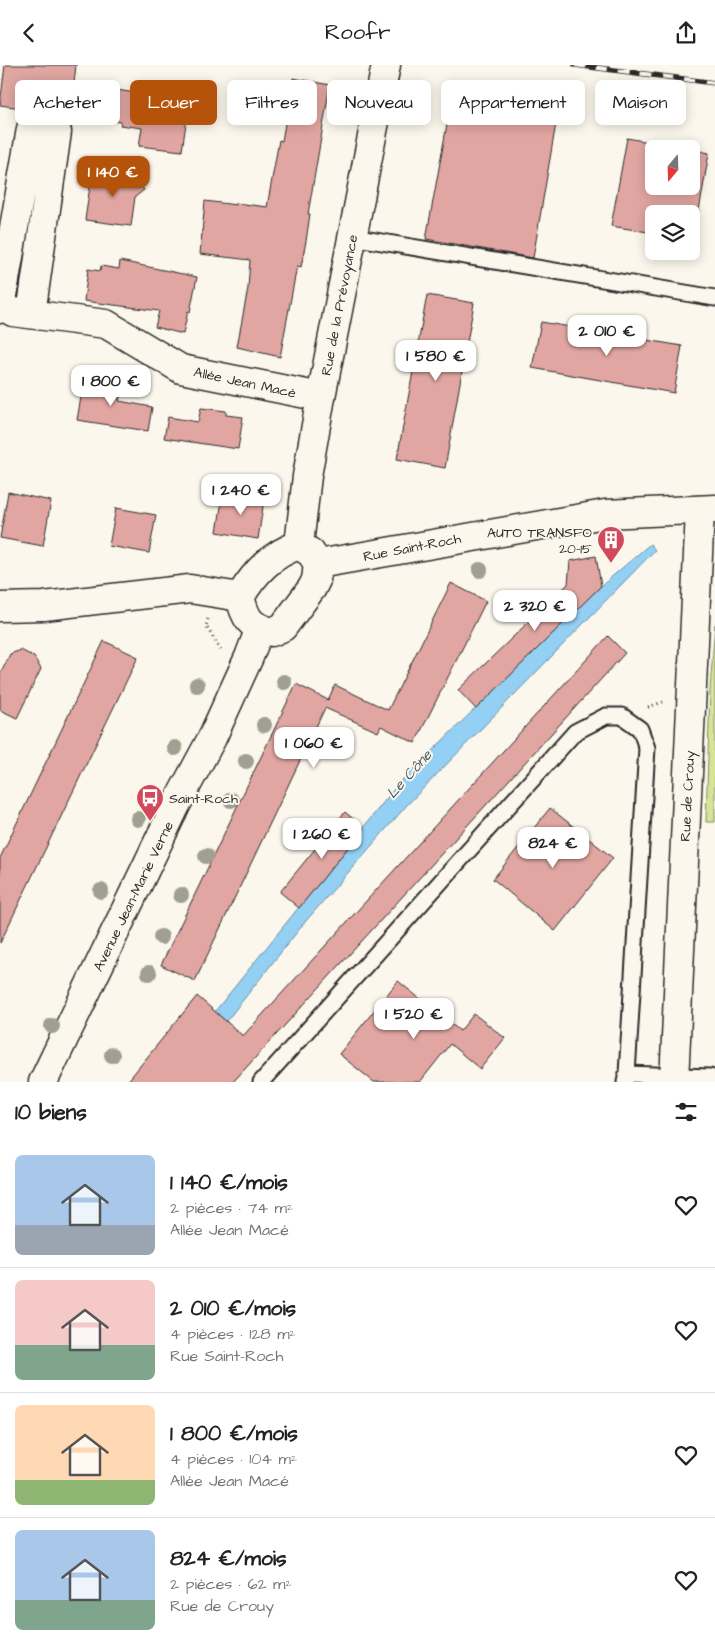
<!DOCTYPE html>
<html lang="fr">
<head>
<meta charset="utf-8">
<style>
	:root { --surface:#fff; --page:#f2f2f2; --text:#222; --muted:#767676; --line:#e0e0e0; --accent:#b45309 }
	body { margin:0; font-family:"Architects Daughter",sans-serif; background:var(--page); color:var(--text); height:100vh; display:flex; flex-direction:column; font-size:19px; white-space:nowrap }
	* { box-sizing:border-box; margin:0 }
	p { font-size:16px; color:var(--muted) }
	.icon { flex:none; width:28px; height:28px; fill:none; stroke:currentColor; stroke-width:2; stroke-linecap:round; stroke-linejoin:round }
	.map { position:relative; height:1017px; overflow:hidden }
	.sheet { display:flex; flex-direction:column; background:var(--surface); flex:1 }
	.sheet>* { flex:none }
	.guide { position:absolute; left:15px; top:15px; width:685px; height:45px; display:flex; gap:10px }
	.needle { width:32px; rotate:199deg }
	.buttons { position:absolute; left:645px; top:75px; display:grid; gap:10px }
	.buttons a { display:grid; place-items:center; width:55px; height:55px; border-radius:8px; background:var(--surface); box-shadow:0 2px 12px #0003; font-size:25px }
	.price { position:absolute; translate:-50% -42px; padding:0 11px; border-radius:10px; background:#fff; color:#222; font-size:16px; line-height:32px; filter:drop-shadow(0 1px 2px #0008) }
	.price::after { content:''; position:absolute; left:50%; top:30px; width:15px; height:11px; margin-left:-8px; background:inherit; clip-path:polygon(0 0,100% 0,50% 100%) }
	.price.on { background:var(--accent); color:#fff }
	ul { padding:0; list-style:none }
	li { display:flex; align-items:center; gap:15px; height:125px; padding:0 15px }
	li+li { border-top:1px solid var(--line) }
	li span { display:grid; place-items:center; flex:none; width:140px; height:100px; border-radius:8px; color:#555 }
	li>.icon { margin-inline-start:auto }
	span .icon { width:60px; height:60px; fill:#fffc; stroke-width:1 }
	li b { font-size:21px }
	h2 { display:flex; justify-content:space-between; align-items:center; height:60px; padding:0 15px; font-size:21px }
	.tag { padding:0 18px; border-radius:8px; background:var(--surface); box-shadow:0 2px 12px #0003; font-size:18px; line-height:45px }
	.tag.on { background:var(--accent); color:#fff }
	header { display:flex; justify-content:space-between; align-items:center; height:65px; padding:0 15px; background:var(--surface); font-size:22px; font-weight:600 }
	.map>svg:first-child { display:block }
	.green { fill:#d5e497; stroke:#808861 }
	.water { fill:#93d0f4; stroke:#698ea4 }
	.building { fill:#e1a6a1; stroke:#2b2b2b }
	.lines { fill:none; stroke-linecap:round; stroke-linejoin:round }
	.service-casing { stroke:#2b2b2b; stroke-width:19 }
	.minor-casing { stroke:#2b2b2b; stroke-width:31 }
	.tertiary-casing { stroke:#2b2b2b; stroke-width:31 }
	.path { stroke:#2b2b2b; stroke-width:3; stroke-dasharray:1 4; stroke-linecap:butt }
	.service { stroke:#fbf7ec; stroke-width:15 }
	.minor { stroke:#fbf7ec; stroke-width:28 }
	.tertiary { stroke:#fbf7ec; stroke-width:28 }
	.rail-casing { stroke:#2b2b2b; stroke-width:5.5 }
	.rail { stroke:#fbf7ec; stroke-width:4; stroke-dasharray:11; stroke-linecap:butt }
	.tree { fill:#a0a091 }
	.labels { text-anchor:middle; stroke-width:4; stroke-linejoin:round; paint-order:stroke }
	.street-label { font-size:14px; fill:#2b2b2b; stroke:#fbf7ec }
	.poi-label { font-size:14px; fill:#2b2b2b; stroke:#fbf7ec; text-anchor:end }
	.water-label { font-size:15px; font-style:italic; fill:#45545d; stroke:#fbf7ec }
</style>
</head>
<body>
<header><svg class="icon" aria-label="back" viewBox="0 0 24 24"><path d="M15 5l-7 7 7 7"/></svg>Roofr<svg class="icon" aria-label="share" viewBox="0 0 24 24"><path d="M12 15V3M7 8l5-5 5 5M5 13v7h14v-7"/></svg></header>
<div class="map">
<svg width="715" height="1017" viewBox="0 0 715 1017">
	<rect width="100%" height="100%" fill="#fbf7ec"/>
	<filter id="ink" filterUnits="userSpaceOnUse"><feTurbulence type="fractalNoise" baseFrequency=".02" numOctaves="2"/><feDisplacementMap in="SourceGraphic" scale="10" xChannelSelector="R" yChannelSelector="G"/><feConvolveMatrix kernelMatrix="1 2 1 2 8 2 1 2 1" color-interpolation-filters="sRGB"/></filter>
	<g filter="url(#ink)">
		<path class="green" d="M715,559V757H706L710,624Z"/>
		<path class="water" d="M650,479L655,485L407,740L305,857L178,1017H158L399,718L601,521Z"/>
		<g class="building">
			<path d="M5,0H76L74,18L147,30L149,19L170,22L168,34L189,37L182,86L139,81L142,63L120,60L121,57L0,40Z"/>
			<path d="M293,13L330,20L308,149H310L306,176L301,202L297,201L280,292L237,282L248,223L250,195L200,189L205,136L236,140V138L267,142L279,75L282,76Z"/>
			<path d="M454,21L534,36L536,25L561,29L533,193L426,174Z"/>
			<path d="M627,73L688,84H654V121H691V84L709,88L694,175L691,174V149H654V168L611,161Z"/>
			<path d="M103,105L132,108L144,125L135,132L131,161L85,155L91,114Z"/>
			<path d="M120,196L197,212L190,247L188,246L183,269L155,262L159,246L84,236L88,204L100,206L101,201L119,204Z"/>
			<path d="M427,230L474,238L445,403L397,394Z"/>
			<path d="M541,257L682,281L674,328L532,303Z"/>
			<path d="M84,315L123,321L119,336L152,342L148,366L77,355Z"/>
			<path d="M201,343L226,346V350L243,352L238,384L164,373L168,352L198,357Z"/>
			<path d="M8,427L51,436L43,481L0,473Z"/>
			<path d="M223,429L264,435L258,474L217,467Z"/>
			<path d="M116,443L156,450L149,488L109,481Z"/>
			<path d="M596,491L601,521L476,644L458,625L568,519L570,496Z"/>
			<path d="M451,518L486,536L415,678L381,661L378,667L325,643L195,916L161,900L296,619L328,635L335,620L388,645Z"/>
			<path d="M608,571L625,588L233,1017H127L197,931L243,971Z"/>
			<path d="M104,576L138,592L0,878V793Z"/>
			<path d="M21,585L34,592L41,604L17,653L0,645V610L10,589Z"/>
			<path d="M550,743L613,793L555,866L493,814Z"/>
			<path d="M345,747L364,763L299,843L280,827Z"/>
			<path d="M398,916L460,966L474,949L505,973L480,1004L450,979L420,1017H374L339,989Z"/>
		</g>
		<g class="lines">
			<defs>
				<g id="service">
					<path d="M352,172L715,233"/>
					<path d="M627,1009L710,1012L715,1014"/>
					<path d="M261,1017L575,667L606,651H622L640,664L647,683L627,1009L625,1017"/>
				</g>
				<g id="minor">
					<path d="M0,244L31,64L57,67L31,249"/>
					<path d="M13,247L106,259L181,304L321,332"/>
					<path d="M299,480L307,411L321,332L386,0"/>
					<path d="M674,1017L700,445"/>
				</g>
				<g id="tertiary">
					<path d="M299,480L311,488L318,499L316,515L312,523L283,562L272,567C249,561 246,554 240,532C255,507 272,489 299,480Z"/>
					<path d="M318,499L605,449L715,444"/>
					<path d="M0,542L44,541L190,524L240,532"/>
					<path d="M43,1017L176,740L212,673L249,592L260,563"/>
				</g>
			</defs>
			<use href="#service" class="service-casing"/>
			<use href="#minor" class="minor-casing"/>
			<use href="#tertiary" class="tertiary-casing"/>
			<g class="path">
				<path d="M208,554L206,561L221,585"/>
				<path d="M648,642L663,637"/>
			</g>
			<use href="#service" class="service"/>
			<use href="#minor" class="minor"/>
			<use href="#tertiary" class="tertiary"/>
			<defs>
				<path id="rail" d="M575,0L715,18"/>
			</defs>
			<use href="#rail" class="rail-casing"/>
			<use href="#rail" class="rail"/>
		</g>
		<g class="tree">
			<circle cx="480" cy="505" r="8"/>
			<circle cx="284" cy="617" r="8"/>
			<circle cx="197" cy="620" r="8"/>
			<circle cx="264" cy="660" r="8"/>
			<circle cx="175" cy="683" r="8"/>
			<circle cx="246" cy="696" r="8"/>
			<circle cx="231" cy="735" r="8"/>
			<circle cx="138" cy="754" r="8"/>
			<circle cx="206" cy="791" r="8"/>
			<circle cx="101" cy="826" r="8"/>
			<circle cx="181" cy="830" r="8"/>
			<circle cx="161" cy="872" r="8"/>
			<circle cx="149" cy="908" r="8"/>
			<circle cx="52" cy="961" r="8"/>
			<circle cx="112" cy="990" r="8"/>
		</g>
	</g>
	<defs>
		<symbol id="building-pin" viewBox="-11 -11 22 30"><path d="M0 17L-7.5 6A9.5 9.5 0 1 1 7.5 6Z" fill="#d1495b" stroke="#fbf7ec"/><path d="M-4-6H4V6H1V3H-1V6H-4ZM-2.5-4.3h1.7v1.8h-1.7ZM.8-4.3h1.7v1.8H.8ZM-2.5-1h1.7V.8h-1.7ZM.8-1h1.7V.8H.8Z" fill="#fff"/></symbol>
		<symbol id="bus-pin" viewBox="-11 -11 22 30"><path d="M0 17L-7.5 6A9.5 9.5 0 1 1 7.5 6Z" fill="#d1495b" stroke="#fbf7ec"/><path d="M-5-6H5V4H4V6H2V4H-2V6H-4V4H-5ZM-3.5-4V0h7V-4ZM-3.5 1.2v1.5H-2V1.2ZM2 1.2v1.5H3.5V1.2Z" fill="#fff"/></symbol>
	</defs>
	<g fill-rule="evenodd">
		<use href="#building-pin" x="595" y="459" width="32" height="43"/>
		<use href="#bus-pin" x="134" y="717" width="32" height="43"/>
	</g>
	<g class="labels">
		<g class="street-label">
			<text transform="translate(339 240) rotate(-79)" y="5">Rue de la Prévoyance</text>
			<text transform="translate(245 317) rotate(12)" y="5">Allée Jean Macé</text>
			<text transform="translate(412 482) rotate(-11)" y="5">Rue Saint-Roch</text>
			<text transform="translate(687 731) rotate(-87)" y="5">Rue de Crouy</text>
			<text transform="translate(133 831) rotate(-64)" y="5">Avenue Jean-Marie Verne</text>
		</g>
		<g class="poi-label">
			<text x="592" y="472">AUTO TRANSFO<tspan x="592" dy="16">20-15</tspan></text>
			<text x="169" y="738" text-anchor="start">Saint-Roch</text>
		</g>
		<g class="water-label">
			<text transform="translate(409 709) rotate(-48)" y="5">Le Cône</text>
		</g>
	</g>
</svg>
<div class="buttons">
<a><svg class="needle" viewBox="-14 -14 28 28"><path d="M0-13l5 13h-10z" fill="#e53935"/><path d="M0 13l5-13h-10z" fill="#767676"/></svg></a>
<a><svg class="icon" aria-label="layers" viewBox="0 0 24 24"><path d="M12 4l9 5-9 5-9-5zM3 14l9 5 9-5"/></svg></a>
</div>
<b class="price on" style="left:113px;top:133px">1 140 €</b>
<b class="price" style="left:607px;top:292px">2 010 €</b>
<b class="price" style="left:436px;top:317px">1 580 €</b>
<b class="price" style="left:111px;top:342px">1 800 €</b>
<b class="price" style="left:241px;top:451px">1 240 €</b>
<b class="price" style="left:535px;top:567px">2 320 €</b>
<b class="price" style="left:314px;top:704px">1 060 €</b>
<b class="price" style="left:322px;top:795px">1 260 €</b>
<b class="price" style="left:553px;top:804px">824 €</b>
<b class="price" style="left:414px;top:975px">1 520 €</b>
<div class="guide">
<a class="tag">Acheter</a>
<a class="tag on">Louer</a>
<a class="tag">Filtres</a>
<a class="tag">Nouveau</a>
<a class="tag">Appartement</a>
<a class="tag">Maison</a>
</div>
</div>
<section class="sheet">
<h2>10 biens<svg class="icon" aria-label="filters" viewBox="0 0 24 24"><path d="M4 7h16M4 17h16"/><circle cx="9" cy="7" r="2"/><circle cx="15" cy="17" r="2"/></svg></h2>
<ul>
<li><span style="background:linear-gradient(#a9c7e8 70%,#9aa5b1 0)"><svg class="icon" aria-label="home" viewBox="0 0 24 24"><path d="M3 11l9-7 9 7M6 9v11h12V9"/></svg></span><div><b>1 140 €/mois</b><p>2 pièces · 74 m²</p><p>Allée Jean Macé</p></div><svg class="icon" aria-label="heart" viewBox="0 0 24 24"><path d="M12 20l-8-8c-3-5 5-10 8-4 3-6 11-1 8 4z"/></svg></li>
<li><span style="background:linear-gradient(#f6c9c9 65%,#7fa58c 0)"><svg class="icon" aria-label="home" viewBox="0 0 24 24"><path d="M3 11l9-7 9 7M6 9v11h12V9"/></svg></span><div><b>2 010 €/mois</b><p>4 pièces · 128 m²</p><p>Rue Saint-Roch</p></div><svg class="icon" aria-label="heart" viewBox="0 0 24 24"><path d="M12 20l-8-8c-3-5 5-10 8-4 3-6 11-1 8 4z"/></svg></li>
<li><span style="background:linear-gradient(#ffd9b3 75%,#8fb573 0)"><svg class="icon" aria-label="home" viewBox="0 0 24 24"><path d="M3 11l9-7 9 7M6 9v11h12V9"/></svg></span><div><b>1 800 €/mois</b><p>4 pièces · 104 m²</p><p>Allée Jean Macé</p></div><svg class="icon" aria-label="heart" viewBox="0 0 24 24"><path d="M12 20l-8-8c-3-5 5-10 8-4 3-6 11-1 8 4z"/></svg></li>
<li><span style="background:linear-gradient(#a9c7e8 70%,#7fa58c 0)"><svg class="icon" aria-label="home" viewBox="0 0 24 24"><path d="M3 11l9-7 9 7M6 9v11h12V9"/></svg></span><div><b>824 €/mois</b><p>2 pièces · 62 m²</p><p>Rue de Crouy</p></div><svg class="icon" aria-label="heart" viewBox="0 0 24 24"><path d="M12 20l-8-8c-3-5 5-10 8-4 3-6 11-1 8 4z"/></svg></li>
</ul>
</section>
</body>
</html>
